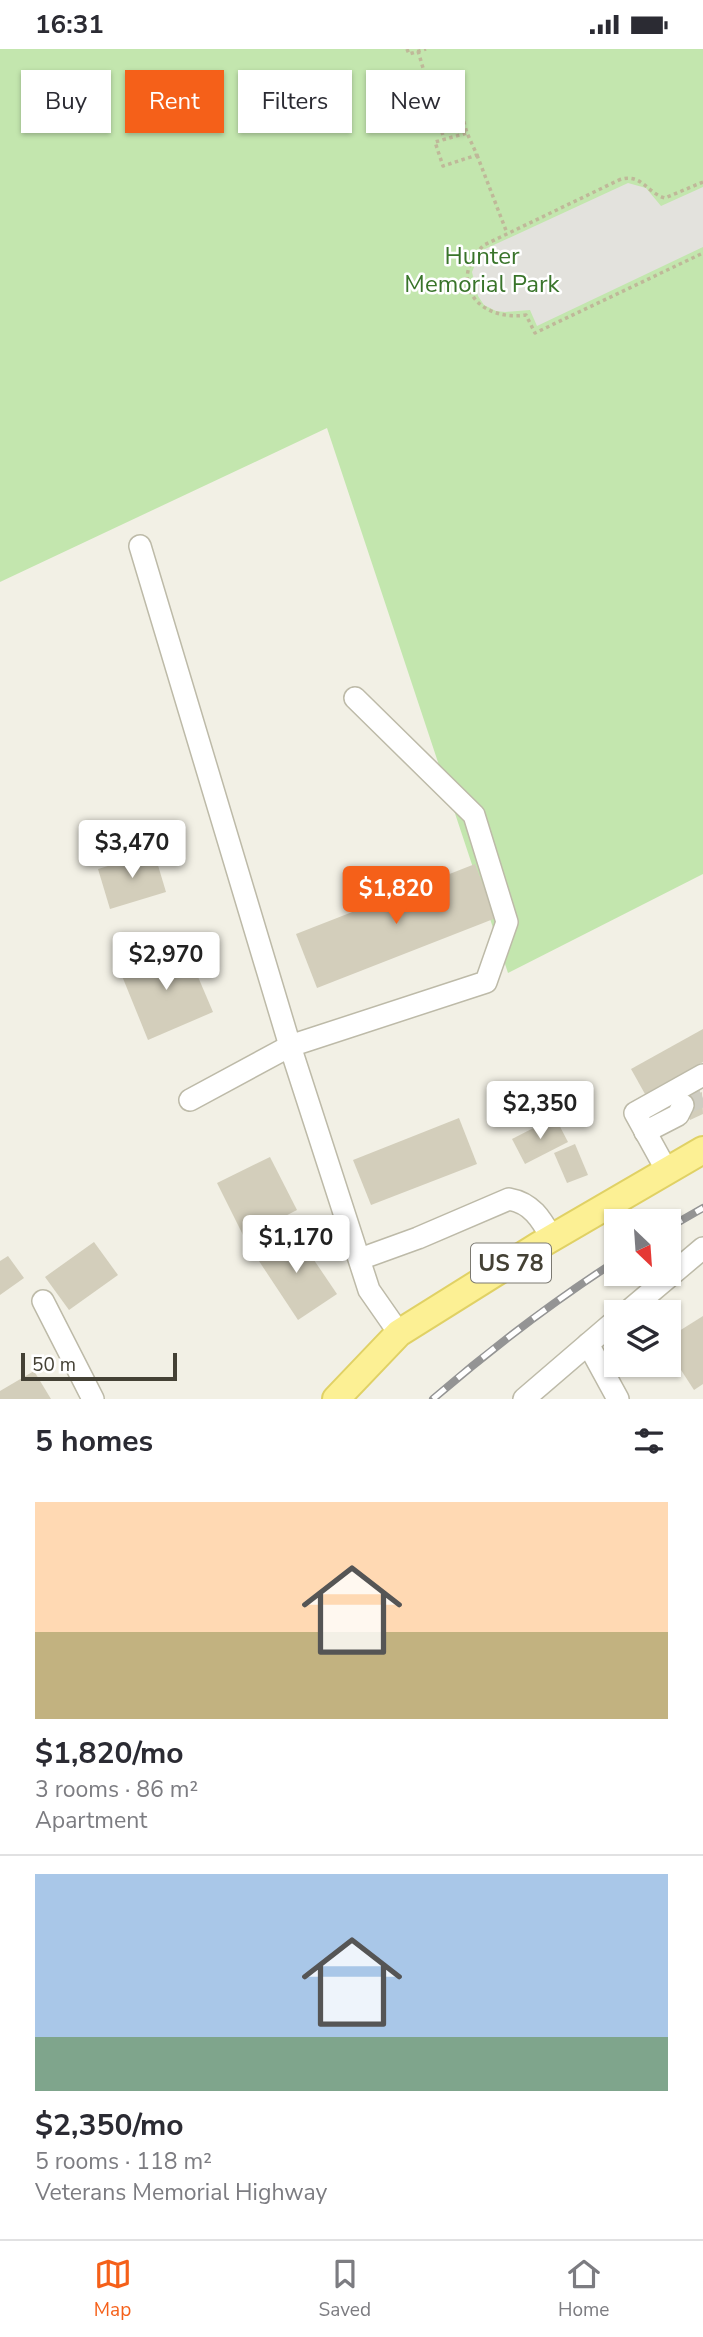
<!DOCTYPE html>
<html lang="en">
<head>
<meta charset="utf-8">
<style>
	:root { --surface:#fff; --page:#f7f7f7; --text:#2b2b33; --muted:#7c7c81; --line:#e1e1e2; --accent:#f56019 }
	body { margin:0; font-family:"Nunito Sans",sans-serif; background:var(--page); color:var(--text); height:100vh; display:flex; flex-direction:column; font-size:26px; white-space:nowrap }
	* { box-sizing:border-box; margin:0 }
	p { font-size:23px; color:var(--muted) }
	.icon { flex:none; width:38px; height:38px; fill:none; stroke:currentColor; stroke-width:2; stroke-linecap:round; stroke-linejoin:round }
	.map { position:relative; height:1350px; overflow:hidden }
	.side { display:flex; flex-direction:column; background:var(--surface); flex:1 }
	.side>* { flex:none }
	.guide { position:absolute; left:21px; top:21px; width:662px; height:63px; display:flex; gap:14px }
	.needle { width:46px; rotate:155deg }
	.buttons { position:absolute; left:604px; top:1160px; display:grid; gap:14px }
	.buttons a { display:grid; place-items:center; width:77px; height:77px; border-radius:0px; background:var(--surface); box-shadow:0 2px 5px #0004; font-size:35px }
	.scale { position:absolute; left:21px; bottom:18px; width:156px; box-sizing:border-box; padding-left:7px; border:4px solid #444135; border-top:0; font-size:19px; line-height:24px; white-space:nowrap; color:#444135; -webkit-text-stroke:5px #fff; paint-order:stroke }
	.price { position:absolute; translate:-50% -60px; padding:0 16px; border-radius:7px; background:#fff; color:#222; font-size:23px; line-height:46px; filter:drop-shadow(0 2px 4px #0008) }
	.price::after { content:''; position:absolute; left:50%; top:42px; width:21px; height:16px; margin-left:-10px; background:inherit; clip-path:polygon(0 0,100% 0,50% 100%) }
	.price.active { background:var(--accent); color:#fff }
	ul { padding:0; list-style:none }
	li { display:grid; align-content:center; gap:14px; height:371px; padding:0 35px }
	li+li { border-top:2px solid var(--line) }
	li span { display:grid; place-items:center; height:217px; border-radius:0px; color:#555 }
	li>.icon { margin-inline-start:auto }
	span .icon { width:126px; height:126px; fill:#fffc; stroke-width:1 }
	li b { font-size:30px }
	h2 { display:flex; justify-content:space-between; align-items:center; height:84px; padding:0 35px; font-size:30px }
	.chip { padding:0 24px; border-radius:0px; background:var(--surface); box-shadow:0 2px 5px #0004; font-size:24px; line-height:63px }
	.chip.active { background:var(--accent); color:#fff }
	.status { display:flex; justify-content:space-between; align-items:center; height:49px; padding:0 35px; background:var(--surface); direction:ltr }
	.status svg { height:19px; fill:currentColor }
	.tab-bar { display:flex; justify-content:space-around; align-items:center; height:98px; border-top:2px solid var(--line); background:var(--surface); font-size:19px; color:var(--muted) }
	.tab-bar a { display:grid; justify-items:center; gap:4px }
	.tab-bar .active { color:var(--accent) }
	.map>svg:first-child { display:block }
	.green { fill:#c3e6ae }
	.parking { fill:#e3e2dd }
	.building { fill:#d3cebb }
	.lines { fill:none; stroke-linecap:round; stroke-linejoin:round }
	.minor-tunnel { stroke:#cfcdc2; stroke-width:21; stroke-dasharray:21 10; stroke-linecap:butt }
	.minor-casing { stroke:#bdbaa8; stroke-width:24 }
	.major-casing { stroke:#e0d165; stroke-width:30 }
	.path { stroke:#bfb899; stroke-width:3.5; stroke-dasharray:3.5 3.5; stroke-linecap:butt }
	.minor { stroke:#fff; stroke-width:21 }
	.major { stroke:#fcf094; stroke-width:26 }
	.rail-casing { stroke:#949494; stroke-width:8 }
	.rail { stroke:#fff; stroke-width:5; stroke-dasharray:16; stroke-linecap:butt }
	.labels { text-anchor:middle; stroke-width:5; stroke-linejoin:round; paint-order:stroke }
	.shield { fill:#fff; stroke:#7c7a72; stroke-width:2 }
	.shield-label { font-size:23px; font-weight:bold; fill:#444135 }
	.park-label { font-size:24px; fill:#39742a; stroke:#fff }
</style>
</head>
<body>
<div class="status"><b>16:31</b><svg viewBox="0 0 49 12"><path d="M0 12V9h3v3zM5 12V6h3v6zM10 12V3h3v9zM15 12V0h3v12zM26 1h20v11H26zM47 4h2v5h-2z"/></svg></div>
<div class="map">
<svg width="703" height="1350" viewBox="0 0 703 1350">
	<rect width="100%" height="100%" fill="#f2f0e5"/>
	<path class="green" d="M0,0H703V825L508,924L327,379L0,533Z"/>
	<path class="parking" d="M628,134L646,139L661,157L703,138V198L537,277L530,261L505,263L496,262L484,256L478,247L472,223L477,211L485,200Z"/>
	<g class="building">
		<path d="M154,803L166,843L110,860L98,820Z"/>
		<path d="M475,815L496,869L317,939L296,885Z"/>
		<path d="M184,895L213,963L148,991L120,922Z"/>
		<path d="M703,980V1013L645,1045L631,1020Z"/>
		<path d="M702,1043L703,1065L690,1071L681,1053Z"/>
		<path d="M555,1068L568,1093L525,1115L512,1090Z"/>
		<path d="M459,1069L477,1115L371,1156L353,1111Z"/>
		<path d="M575,1095L588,1126L567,1134L554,1104Z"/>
		<path d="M270,1108L297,1161L244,1188L217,1134Z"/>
		<path d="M293,1180L337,1245L298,1271L255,1206Z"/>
		<path d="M94,1193L118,1226L69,1261L45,1228Z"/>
		<path d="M8,1207L24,1229L0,1246V1212Z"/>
		<path d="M703,1267V1335L694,1341L668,1301V1289Z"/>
		<path d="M34,1322L51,1350H0V1342Z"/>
	</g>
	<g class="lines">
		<path class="minor-tunnel" d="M683,1056L703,1047"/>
		<defs>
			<g id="minor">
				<path d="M140,497L290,997L369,1241L399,1284"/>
				<path d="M190,1051L290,997L486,933L507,873L474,766L355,649"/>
				<path d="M645,1083L678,1066L683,1056"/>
				<path d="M667,1122L635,1064L703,1026"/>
				<path d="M360,1210L418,1189L509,1150C532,1154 541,1170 552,1189"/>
				<path d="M43,1252L93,1350"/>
				<path d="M626,1264L703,1199"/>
				<path d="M588,1295L618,1350"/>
				<path d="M524,1350L616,1271"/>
			</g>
			<path id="major" d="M336,1350L399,1284L538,1197L703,1101"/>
		</defs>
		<use href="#minor" class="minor-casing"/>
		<use href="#major" class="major-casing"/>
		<g class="path">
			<path d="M407,0L409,5L426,0"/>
			<path d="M418,2L444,90"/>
			<path d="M430,42L453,35L467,84L477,106L443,117L435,93L467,84"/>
			<path d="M477,106L507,184"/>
			<path d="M703,133L665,149C647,144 641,123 619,131L484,196C446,232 478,273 526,266L535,284L703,204"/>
		</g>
		<use href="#minor" class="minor"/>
		<use href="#major" class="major"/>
		<defs>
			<g id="rail">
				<path d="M668,1179L703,1159"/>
				<path d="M433,1350C491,1300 551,1254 616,1212"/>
			</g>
		</defs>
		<use href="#rail" class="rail-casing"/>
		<use href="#rail" class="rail"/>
	</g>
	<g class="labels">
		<rect class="shield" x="471" y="1194.5" width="80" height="39" rx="5"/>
		<g class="shield-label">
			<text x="511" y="1222">US 78</text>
		</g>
		<g class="park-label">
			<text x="482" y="215">Hunter<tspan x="482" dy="28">Memorial Park</tspan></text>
		</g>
	</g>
</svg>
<div class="buttons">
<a><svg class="needle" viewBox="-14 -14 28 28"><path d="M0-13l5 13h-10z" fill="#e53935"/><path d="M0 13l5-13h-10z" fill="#7c7c81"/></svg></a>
<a><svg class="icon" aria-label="layers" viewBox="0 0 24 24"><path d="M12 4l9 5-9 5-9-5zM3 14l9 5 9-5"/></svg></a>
</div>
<div class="scale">50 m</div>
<b class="price" style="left:132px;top:831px">$3,470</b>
<b class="price active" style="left:396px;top:877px">$1,820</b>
<b class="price" style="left:166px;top:943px">$2,970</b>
<b class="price" style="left:540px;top:1092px">$2,350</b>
<b class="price" style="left:296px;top:1226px">$1,170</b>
<div class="guide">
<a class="chip">Buy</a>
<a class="chip active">Rent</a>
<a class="chip">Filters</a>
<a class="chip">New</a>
</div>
</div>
<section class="side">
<h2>5 homes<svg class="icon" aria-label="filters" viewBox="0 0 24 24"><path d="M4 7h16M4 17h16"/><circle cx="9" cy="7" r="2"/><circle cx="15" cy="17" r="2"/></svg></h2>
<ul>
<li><span style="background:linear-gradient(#ffd9b3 60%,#c2b280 0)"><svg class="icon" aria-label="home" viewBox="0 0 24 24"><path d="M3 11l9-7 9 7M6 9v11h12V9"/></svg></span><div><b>$1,820/mo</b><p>3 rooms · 86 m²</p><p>Apartment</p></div></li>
<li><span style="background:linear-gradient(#a9c7e8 75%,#7fa58c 0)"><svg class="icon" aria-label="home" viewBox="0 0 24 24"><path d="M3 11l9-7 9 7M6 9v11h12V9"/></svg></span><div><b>$2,350/mo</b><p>5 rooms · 118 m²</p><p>Veterans Memorial Highway</p></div></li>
</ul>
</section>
<nav class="tab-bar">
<a class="active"><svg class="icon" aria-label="map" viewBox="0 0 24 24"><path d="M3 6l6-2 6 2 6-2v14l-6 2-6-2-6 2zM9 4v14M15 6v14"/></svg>Map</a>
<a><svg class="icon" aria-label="saved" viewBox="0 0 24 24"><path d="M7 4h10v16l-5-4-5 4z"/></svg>Saved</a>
<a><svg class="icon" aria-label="home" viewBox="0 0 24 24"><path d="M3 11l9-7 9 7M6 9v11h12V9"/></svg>Home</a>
</nav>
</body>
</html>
